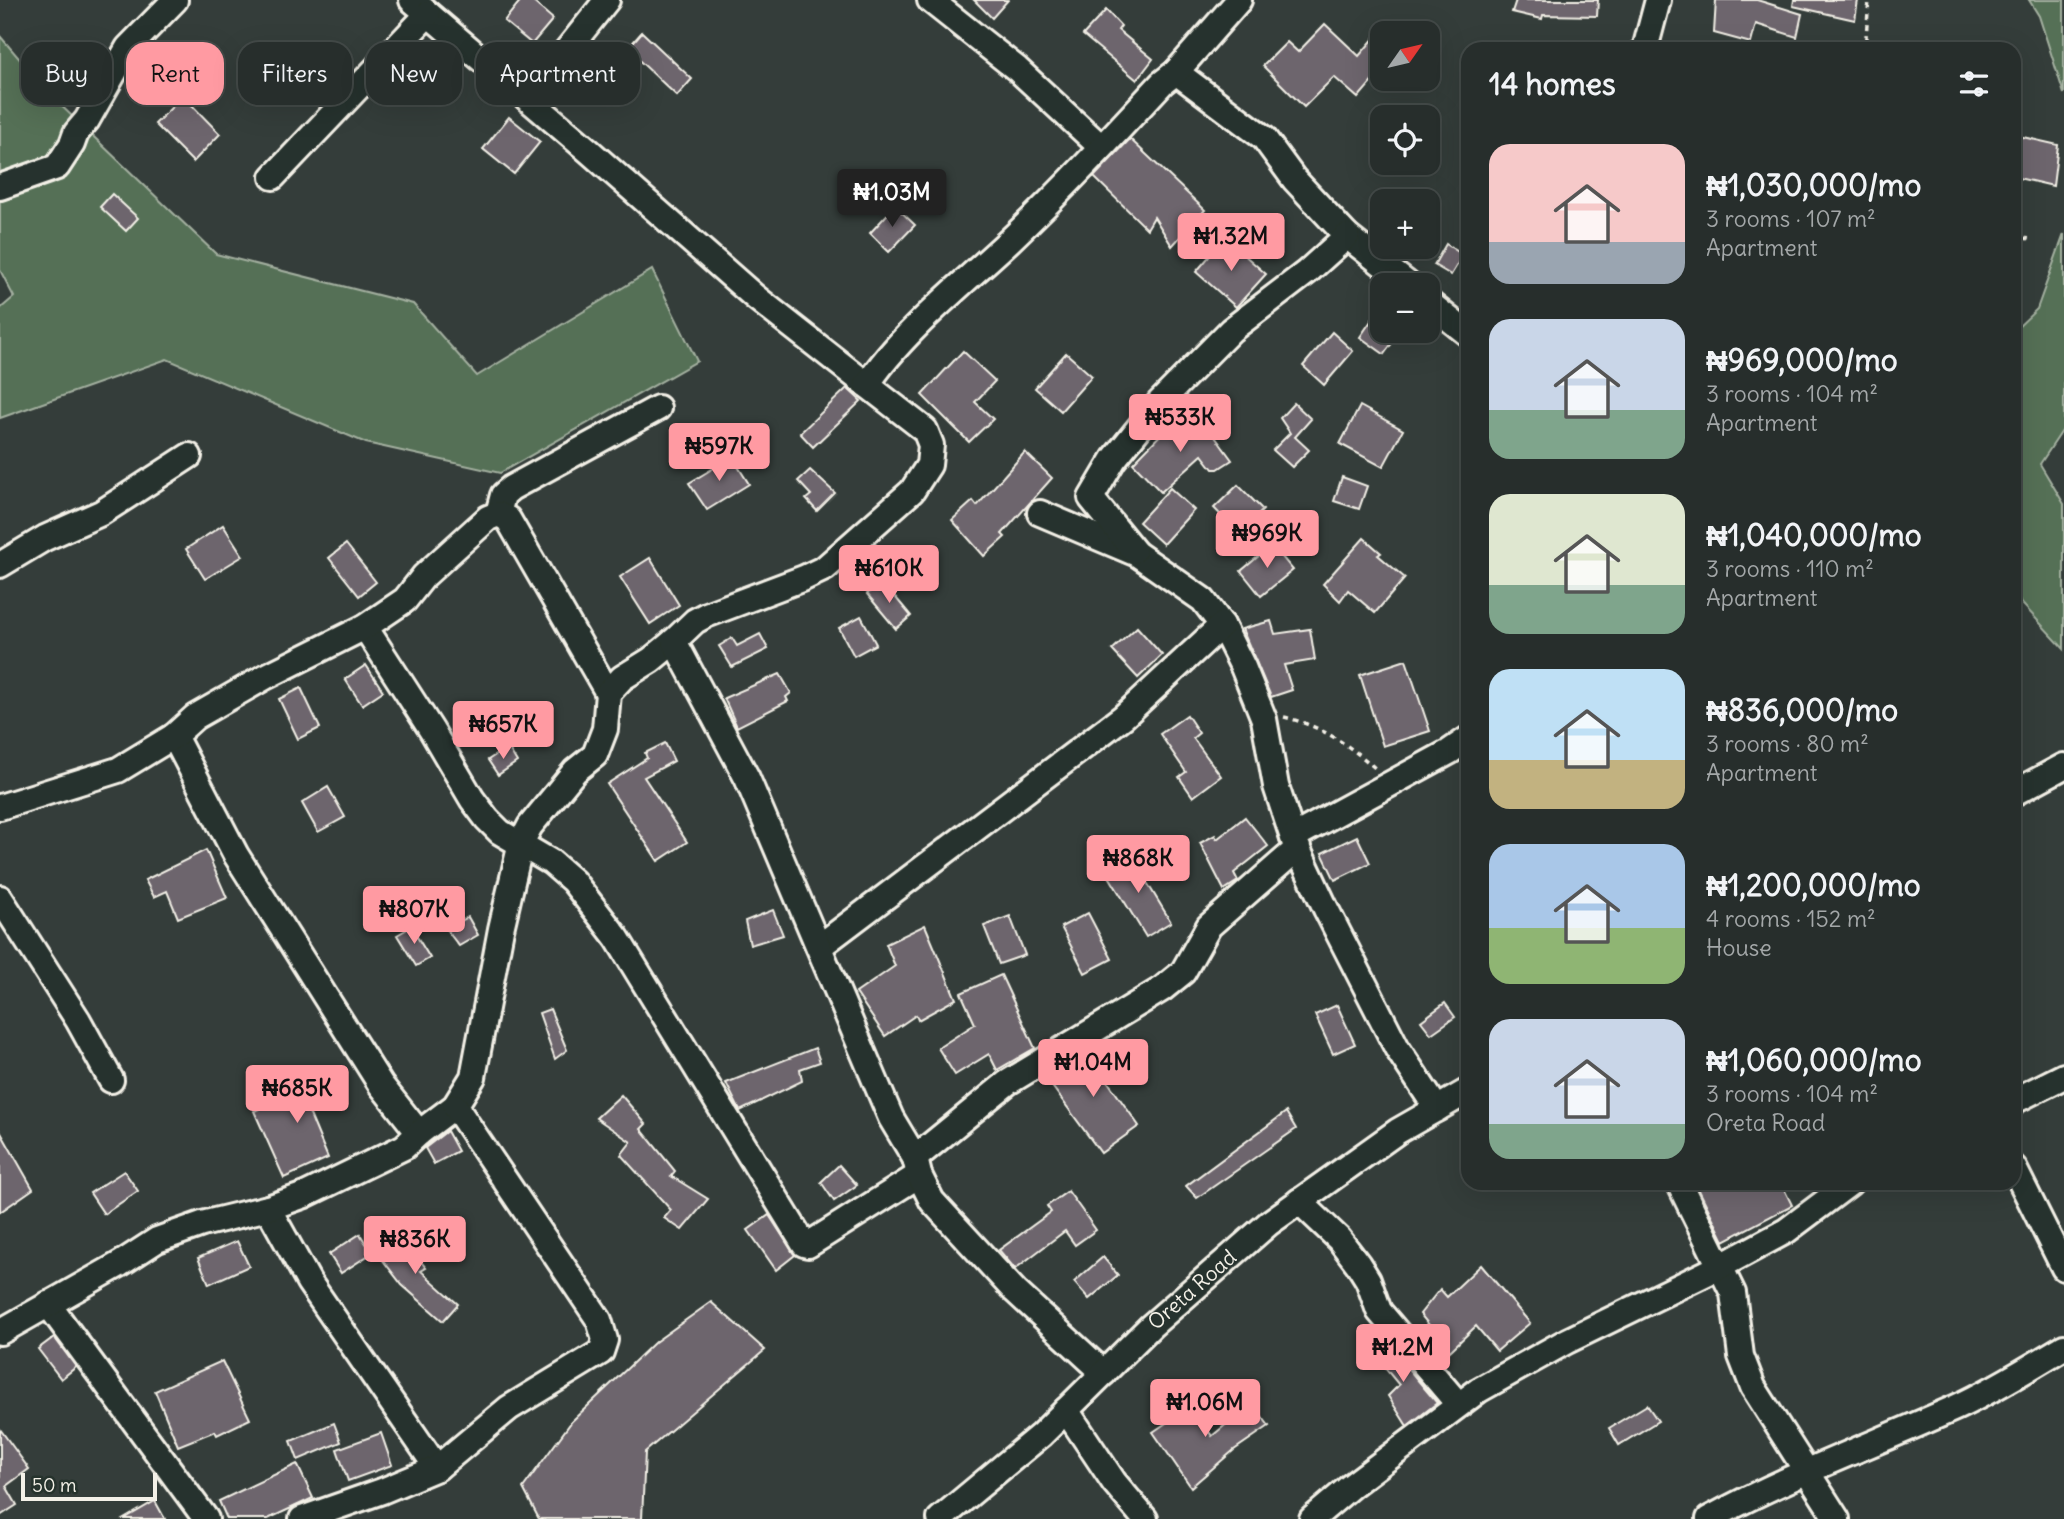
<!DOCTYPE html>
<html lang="en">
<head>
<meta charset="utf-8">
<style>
	:root { --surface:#272e2c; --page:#2f3634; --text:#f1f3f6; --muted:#a4a8a9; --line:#434a48; --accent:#ff9aa2 }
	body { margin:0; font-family:Delius,sans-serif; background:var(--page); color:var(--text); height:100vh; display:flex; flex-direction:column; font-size:26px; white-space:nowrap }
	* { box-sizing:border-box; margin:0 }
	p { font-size:23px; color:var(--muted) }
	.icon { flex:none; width:38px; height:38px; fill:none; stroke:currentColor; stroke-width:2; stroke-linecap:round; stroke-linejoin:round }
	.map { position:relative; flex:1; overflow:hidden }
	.side { position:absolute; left:1461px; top:42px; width:560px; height:1148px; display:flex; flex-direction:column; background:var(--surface); border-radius:21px; box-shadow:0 7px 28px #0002,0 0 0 2px var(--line) }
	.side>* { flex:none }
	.top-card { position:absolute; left:21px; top:42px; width:665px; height:63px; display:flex; gap:14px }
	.needle { width:46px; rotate:56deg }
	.buttons { position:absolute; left:1370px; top:21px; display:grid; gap:14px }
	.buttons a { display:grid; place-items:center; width:70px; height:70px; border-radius:14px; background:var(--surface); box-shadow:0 7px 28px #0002,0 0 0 2px var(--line); font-size:35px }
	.scale { position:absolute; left:21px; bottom:18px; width:136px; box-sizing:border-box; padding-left:7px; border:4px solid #f4f1e8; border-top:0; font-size:19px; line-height:24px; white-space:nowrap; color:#f4f1e8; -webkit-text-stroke:5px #26332d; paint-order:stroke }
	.price { position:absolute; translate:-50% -60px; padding:0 16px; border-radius:7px; background:var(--accent); color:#111; font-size:23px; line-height:46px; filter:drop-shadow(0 2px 4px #0008) }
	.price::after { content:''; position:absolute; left:50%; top:42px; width:21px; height:16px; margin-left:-10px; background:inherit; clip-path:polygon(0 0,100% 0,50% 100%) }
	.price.selected { background:#222; color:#fff }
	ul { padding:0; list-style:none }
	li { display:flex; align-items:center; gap:21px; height:175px; padding:0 28px }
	li span { display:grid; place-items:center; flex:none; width:196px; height:140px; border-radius:21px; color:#555 }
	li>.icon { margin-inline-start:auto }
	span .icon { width:84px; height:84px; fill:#fffc; stroke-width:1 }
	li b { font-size:30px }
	h2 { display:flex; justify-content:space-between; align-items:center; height:84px; padding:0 28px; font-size:30px }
	.chip { padding:0 24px; border-radius:21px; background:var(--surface); box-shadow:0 7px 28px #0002,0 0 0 2px var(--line); font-size:24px; line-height:63px }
	.chip.selected { background:var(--accent); color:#111 }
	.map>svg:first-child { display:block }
	.green { fill:#547057; stroke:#a4b0a0; stroke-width:2 }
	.building { fill:#6d656d; stroke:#f4f1e8; stroke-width:2 }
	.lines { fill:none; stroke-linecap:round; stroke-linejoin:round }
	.minor-casing { stroke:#f4f1e8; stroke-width:30 }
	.path { stroke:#f4f1e8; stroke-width:3.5; stroke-dasharray:5 5; stroke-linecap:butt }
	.minor { stroke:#26332d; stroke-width:24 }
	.labels { text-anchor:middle; stroke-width:5; stroke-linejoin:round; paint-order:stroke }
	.street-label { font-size:21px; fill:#f4f1e8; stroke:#26332d }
</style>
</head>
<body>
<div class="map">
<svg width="2064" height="1519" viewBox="0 0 2064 1519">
	<rect width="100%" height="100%" fill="#343d3a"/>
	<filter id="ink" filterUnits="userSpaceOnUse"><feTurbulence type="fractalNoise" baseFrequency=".0143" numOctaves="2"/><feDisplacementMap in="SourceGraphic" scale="14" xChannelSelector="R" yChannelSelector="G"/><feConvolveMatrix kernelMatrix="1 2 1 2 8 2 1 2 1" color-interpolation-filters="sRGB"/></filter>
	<g filter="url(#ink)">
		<g class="green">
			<path d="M2029,0H2064V94L2039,16Z"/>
			<path d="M0,36L51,96L216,254L413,304L477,376L652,270L697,361L500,473L366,443L167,359L0,418V309L14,297L0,270Z"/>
			<path d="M2064,234V428L2040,464L2064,504V649L2014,595V331L2037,309Z"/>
		</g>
		<g class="building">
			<path d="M521,0H531L553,19L532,44L504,21Z"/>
			<path d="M974,0H1008L992,18Z"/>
			<path d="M1516,0H1598L1597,16L1543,15L1542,19L1512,12Z"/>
			<path d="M1716,0H1757L1802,14L1797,37L1756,24L1751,43L1714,33Z"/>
			<path d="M1794,0H1858L1855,20L1793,6Z"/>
			<path d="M1106,10L1121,26L1118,30L1153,59L1137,80L1083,35Z"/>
			<path d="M1325,24L1359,56L1382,29V70L1358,98L1334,77L1304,107L1263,66L1287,42L1298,52Z"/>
			<path d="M642,32L692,79L677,96L627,49Z"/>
			<path d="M183,96L220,134L193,162L155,124Z"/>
			<path d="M509,117L540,142L514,174L483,149Z"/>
			<path d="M2014,135L2058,145L2053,186L2014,177Z"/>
			<path d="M1130,139L1205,210L1172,246L1154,217L1147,229L1094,177Z"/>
			<path d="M112,194L138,218L126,231L100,207Z"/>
			<path d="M895,206L915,225L889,252L870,233Z"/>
			<path d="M1225,238L1266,274L1236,307L1196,272Z"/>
			<path d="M1446,244L1463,255L1451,275L1434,265Z"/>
			<path d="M1382,305V331H1401L1384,354L1360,337Z"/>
			<path d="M1332,332L1353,351L1324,385L1303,366Z"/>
			<path d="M963,351L995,381L975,402L993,419L969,442L922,395Z"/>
			<path d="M1066,353L1092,376L1061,411L1035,388Z"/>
			<path d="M847,388L861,401L813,447L800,433Z"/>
			<path d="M1294,403L1311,419L1295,437L1309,450L1292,467L1273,450L1290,433L1280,418Z"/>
			<path d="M1360,406L1403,430L1383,467L1340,444Z"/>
			<path d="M1202,419L1232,460L1218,469H1213L1202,455L1161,492L1133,463L1170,425L1179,436Z"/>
			<path d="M1025,452L1052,478L1002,534L1005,537L984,556L952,520L973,501L977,506Z"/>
			<path d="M732,457L749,484L707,510L689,483Z"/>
			<path d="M810,470L835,493L817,511L806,499L811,495L798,481Z"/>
			<path d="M1342,477L1367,486L1359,509L1334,501Z"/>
			<path d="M1238,485L1263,510L1239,534L1214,508Z"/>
			<path d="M1170,488L1194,510L1163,544L1139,522Z"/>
			<path d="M223,525L243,556L205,579L186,549Z"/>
			<path d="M1364,538L1381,553L1378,555L1405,578L1375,613L1348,590L1340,601L1323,584Z"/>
			<path d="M346,544L376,582L359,596L329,558Z"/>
			<path d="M1272,545L1293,570L1261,596L1241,571Z"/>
			<path d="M650,558L679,605L650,624L620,577Z"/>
			<path d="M882,581L911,616L896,629L867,594Z"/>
			<path d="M861,616L876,644L854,656L839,628Z"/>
			<path d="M1271,621L1275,634L1310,629L1315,660L1284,665L1292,690L1271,697L1242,629Z"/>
			<path d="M1137,627L1162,655L1138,678L1112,650Z"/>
			<path d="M760,634L768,649L732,667L719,646L732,638L737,646Z"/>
			<path d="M1406,660L1430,731L1383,746L1360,675Z"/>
			<path d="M366,665L383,691L362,705L345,679Z"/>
			<path d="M780,674L791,693L786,697L788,701L737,727L724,698Z"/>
			<path d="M301,688L320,728L298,739L279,699Z"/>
			<path d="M1187,715L1199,733L1193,738L1221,776L1193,797L1179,777L1186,772L1160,734Z"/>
			<path d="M665,743L674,761L644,777L687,842L658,861L607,784L647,758L645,753Z"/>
			<path d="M508,747L517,762L498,775L488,760Z"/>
			<path d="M328,787L345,817L318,832L302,803Z"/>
			<path d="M1245,817L1268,846L1234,873L1238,881L1224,890L1200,843L1215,835L1217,839Z"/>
			<path d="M1357,836L1370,863L1335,880L1322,853Z"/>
			<path d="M206,850L227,898L178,918L167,891L154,897L145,880Z"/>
			<path d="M1129,853L1171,922L1146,937L1104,868Z"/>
			<path d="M773,910L783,935L750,945L745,921Z"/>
			<path d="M1088,913L1112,959L1085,973L1061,927Z"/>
			<path d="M1010,916L1025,955L999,964L984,926Z"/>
			<path d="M468,917L478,935L459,946L446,929Z"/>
			<path d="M925,925L956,999L918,1020L916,1015L885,1036L856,993L895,966L886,944Z"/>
			<path d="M411,927L430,958L416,966L397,935Z"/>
			<path d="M1001,975L1035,1048L997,1070L989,1054L955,1075L938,1048L975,1024L961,993Z"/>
			<path d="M1445,1003L1455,1017L1431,1034L1421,1021Z"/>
			<path d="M1337,1005L1355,1044L1333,1054L1315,1015Z"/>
			<path d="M550,1009L567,1050L555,1059L539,1013Z"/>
			<path d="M1101,1043L1111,1055L1099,1069L1139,1126L1101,1153L1046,1078Z"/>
			<path d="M815,1048L820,1062L800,1069L802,1081L740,1111L726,1083Z"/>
			<path d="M332,1071L341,1096L308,1110L328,1158L284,1178L254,1111L304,1090L302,1082Z"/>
			<path d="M621,1095L646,1124L641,1129L675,1171L671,1176L708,1199L682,1230L664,1218L671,1210L621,1155L631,1142L596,1118Z"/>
			<path d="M1286,1112L1296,1129L1197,1198L1186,1186Z"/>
			<path d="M0,1131L33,1189L0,1212Z"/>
			<path d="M447,1131L458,1151L434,1164L425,1148Z"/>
			<path d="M839,1165L857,1185L834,1201L821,1182Z"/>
			<path d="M124,1171L138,1191L104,1214L90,1193Z"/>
			<path d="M1708,1183H1781L1792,1205L1724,1241L1698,1188Z"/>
			<path d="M1068,1191L1096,1230L1075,1245L1065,1231L1015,1269L999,1250L1051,1212L1047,1206Z"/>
			<path d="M769,1215L795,1255L776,1270L748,1230Z"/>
			<path d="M398,1232L426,1268L421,1271L458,1304L443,1321L402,1285L375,1250Z"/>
			<path d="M360,1234L372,1253L341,1273L329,1254Z"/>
			<path d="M237,1241L249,1266L209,1284L198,1258Z"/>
			<path d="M1103,1257L1118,1275L1089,1299L1074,1282Z"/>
			<path d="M1481,1265L1530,1323L1497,1351L1476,1326L1450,1351L1420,1314L1440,1289L1447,1297Z"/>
			<path d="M711,1302L765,1350L645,1452L642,1519H539L523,1488L572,1421L655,1342Z"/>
			<path d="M1379,1334L1437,1403L1407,1426L1388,1396L1399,1385L1367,1346Z"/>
			<path d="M54,1337L76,1367L61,1379L38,1349Z"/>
			<path d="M222,1361L250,1419L217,1435L215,1431L178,1446L155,1391Z"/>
			<path d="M1184,1397L1212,1436L1252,1403L1269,1426L1234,1450L1191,1487L1153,1432L1172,1419L1168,1414Z"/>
			<path d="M1647,1405L1658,1421L1619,1445L1609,1428Z"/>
			<path d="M334,1423L341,1442L298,1460L291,1441Z"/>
			<path d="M0,1429L29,1469L6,1486L17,1505L0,1516Z"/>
			<path d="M381,1433L392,1465L348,1481L337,1449Z"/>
			<path d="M297,1464L313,1498L268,1519H227L219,1501Z"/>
			<path d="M155,1501L165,1519H124Z"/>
		</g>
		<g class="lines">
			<defs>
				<g id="minor">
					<path d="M412,0L589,151L755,297L867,385"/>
					<path d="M930,0L1017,69L1101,147"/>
					<path d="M1645,49L1658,0"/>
					<path d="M1176,72L1264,138L1294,179L1347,236L1409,285"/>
					<path d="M528,99L607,0"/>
					<path d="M273,177L428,14"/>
					<path d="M0,187L57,167L72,144L76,133L87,120L128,48L175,0"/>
					<path d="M1428,302L1468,334"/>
					<path d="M1040,513L1137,554L1203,600L1222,625L1243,667L1264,719L1276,786L1294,841L1326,909L1397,1048L1437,1109"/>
					<path d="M498,514L503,495L511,488L658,408"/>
					<path d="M1134,551L1091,498L1114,459L1160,402L1231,330L1307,272L1347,236"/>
					<path d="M0,565L45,538L101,513L189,456"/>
					<path d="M365,627L432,731L472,799L487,819L500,832L551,862L573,881L617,938L804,1244L808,1245L919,1175"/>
					<path d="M174,736L236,855L381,1085L419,1133"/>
					<path d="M2014,793L2064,766"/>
					<path d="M0,807L118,770L174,736L195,717L265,677L365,627L405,600L424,576L488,518L498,514L508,519L608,693"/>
					<path d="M1293,837L1449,752L1468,739"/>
					<path d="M0,898L78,1020L111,1080"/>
					<path d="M819,947L1123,717L1222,625"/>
					<path d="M2014,1101L2064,1076"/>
					<path d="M915,1158L1007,1083L1162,989L1183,972L1209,926L1298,848"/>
					<path d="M2014,1168L2064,1268"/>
					<path d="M1679,1183L1733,1293L1741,1356L1753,1387L1837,1519"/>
					<path d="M1299,1201L1339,1239L1358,1264L1368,1280L1379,1311L1458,1404"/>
					<path d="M268,1208L309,1282L437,1468"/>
					<path d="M48,1304L206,1519"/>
					<path d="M0,1332L120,1264L157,1240L202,1224L268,1208L305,1195L404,1147L419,1133L455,1106L473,1077L501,929L521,843L530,826L575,771L595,755L605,729L608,693L622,678L651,660L674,641"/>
					<path d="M1104,1373L1015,1291L932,1201L919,1175L915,1158L891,1118L747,778L674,641L695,621L706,615L804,578L825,568L912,491L929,465L931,445L925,430L867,385C900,334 964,283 1009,241C1062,191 1112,137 1162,83L1176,72L1239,0"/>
					<path d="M1066,1410L1114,1482L1145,1519"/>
					<path d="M302,1519L382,1491L437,1468L509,1408L601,1352L605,1340L599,1320L455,1106"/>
					<path id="s1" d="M940,1519L1041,1435L1151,1326L1269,1223L1398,1131L1468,1091"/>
					<path d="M1312,1519L1351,1486L1479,1390L1567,1341L1721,1266L1786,1231L1850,1183"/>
					<path d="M1709,1519C1789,1475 1875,1444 1957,1407C1994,1390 2029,1368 2064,1347"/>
				</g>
			</defs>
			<use href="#minor" class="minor-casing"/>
			<g class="path">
				<path d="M1865,49L1869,0"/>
				<path d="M2014,237L2030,239"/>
				<path d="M1284,717C1321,726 1348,744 1376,769"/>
			</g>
			<use href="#minor" class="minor"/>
		</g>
	</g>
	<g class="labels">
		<g class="street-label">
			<text dy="7" stroke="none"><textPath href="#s1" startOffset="341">Oreta Road</textPath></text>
		</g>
	</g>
</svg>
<div class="buttons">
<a><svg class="needle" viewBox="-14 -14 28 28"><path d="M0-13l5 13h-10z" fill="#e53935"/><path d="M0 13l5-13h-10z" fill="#a4a8a9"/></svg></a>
<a><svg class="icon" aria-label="locate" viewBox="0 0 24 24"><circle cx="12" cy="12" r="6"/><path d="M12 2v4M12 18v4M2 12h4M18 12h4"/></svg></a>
<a>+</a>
<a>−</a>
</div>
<div class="scale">50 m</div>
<b class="price selected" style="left:892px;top:229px">₦1.03M</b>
<b class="price" style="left:1231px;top:273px">₦1.32M</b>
<b class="price" style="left:1180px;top:454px">₦533K</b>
<b class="price" style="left:719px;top:483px">₦597K</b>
<b class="price" style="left:1267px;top:570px">₦969K</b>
<b class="price" style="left:889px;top:605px">₦610K</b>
<b class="price" style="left:503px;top:761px">₦657K</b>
<b class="price" style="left:1138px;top:895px">₦868K</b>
<b class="price" style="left:414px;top:946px">₦807K</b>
<b class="price" style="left:1093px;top:1099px">₦1.04M</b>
<b class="price" style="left:297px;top:1125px">₦685K</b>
<b class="price" style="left:415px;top:1276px">₦836K</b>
<b class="price" style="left:1403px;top:1384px">₦1.2M</b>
<b class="price" style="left:1205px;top:1439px">₦1.06M</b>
<div class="top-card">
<a class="chip">Buy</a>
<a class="chip selected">Rent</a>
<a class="chip">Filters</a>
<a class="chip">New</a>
<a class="chip">Apartment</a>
</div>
<section class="side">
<h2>14 homes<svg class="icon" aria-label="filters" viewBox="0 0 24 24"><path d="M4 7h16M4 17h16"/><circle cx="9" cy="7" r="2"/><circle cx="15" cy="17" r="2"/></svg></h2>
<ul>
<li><span style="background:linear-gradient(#f6c9c9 70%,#9aa5b1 0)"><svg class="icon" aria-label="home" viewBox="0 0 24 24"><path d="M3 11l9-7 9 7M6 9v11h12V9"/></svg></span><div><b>₦1,030,000/mo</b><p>3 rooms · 107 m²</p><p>Apartment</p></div></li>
<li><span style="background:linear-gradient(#c9d6e8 65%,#7fa58c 0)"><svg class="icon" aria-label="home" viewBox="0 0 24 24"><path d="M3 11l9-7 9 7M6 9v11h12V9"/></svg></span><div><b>₦969,000/mo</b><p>3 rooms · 104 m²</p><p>Apartment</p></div></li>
<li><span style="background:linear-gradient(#dfe7d0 65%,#7fa58c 0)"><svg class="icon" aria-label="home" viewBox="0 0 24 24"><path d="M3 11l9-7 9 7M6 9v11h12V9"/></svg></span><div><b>₦1,040,000/mo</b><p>3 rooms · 110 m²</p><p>Apartment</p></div></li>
<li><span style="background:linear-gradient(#bfe0f5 65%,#c2b280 0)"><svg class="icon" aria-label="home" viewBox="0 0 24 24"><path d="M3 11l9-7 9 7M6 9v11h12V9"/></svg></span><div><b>₦836,000/mo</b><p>3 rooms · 80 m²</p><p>Apartment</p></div></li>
<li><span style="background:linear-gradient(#a9c7e8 60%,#8fb573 0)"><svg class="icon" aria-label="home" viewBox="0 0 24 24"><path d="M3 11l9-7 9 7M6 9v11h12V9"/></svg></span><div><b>₦1,200,000/mo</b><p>4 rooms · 152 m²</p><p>House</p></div></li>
<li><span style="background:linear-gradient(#c9d6e8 75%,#7fa58c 0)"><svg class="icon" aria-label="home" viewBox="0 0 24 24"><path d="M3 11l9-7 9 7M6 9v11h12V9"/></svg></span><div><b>₦1,060,000/mo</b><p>3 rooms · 104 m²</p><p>Oreta Road</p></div></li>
</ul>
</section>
</div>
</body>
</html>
